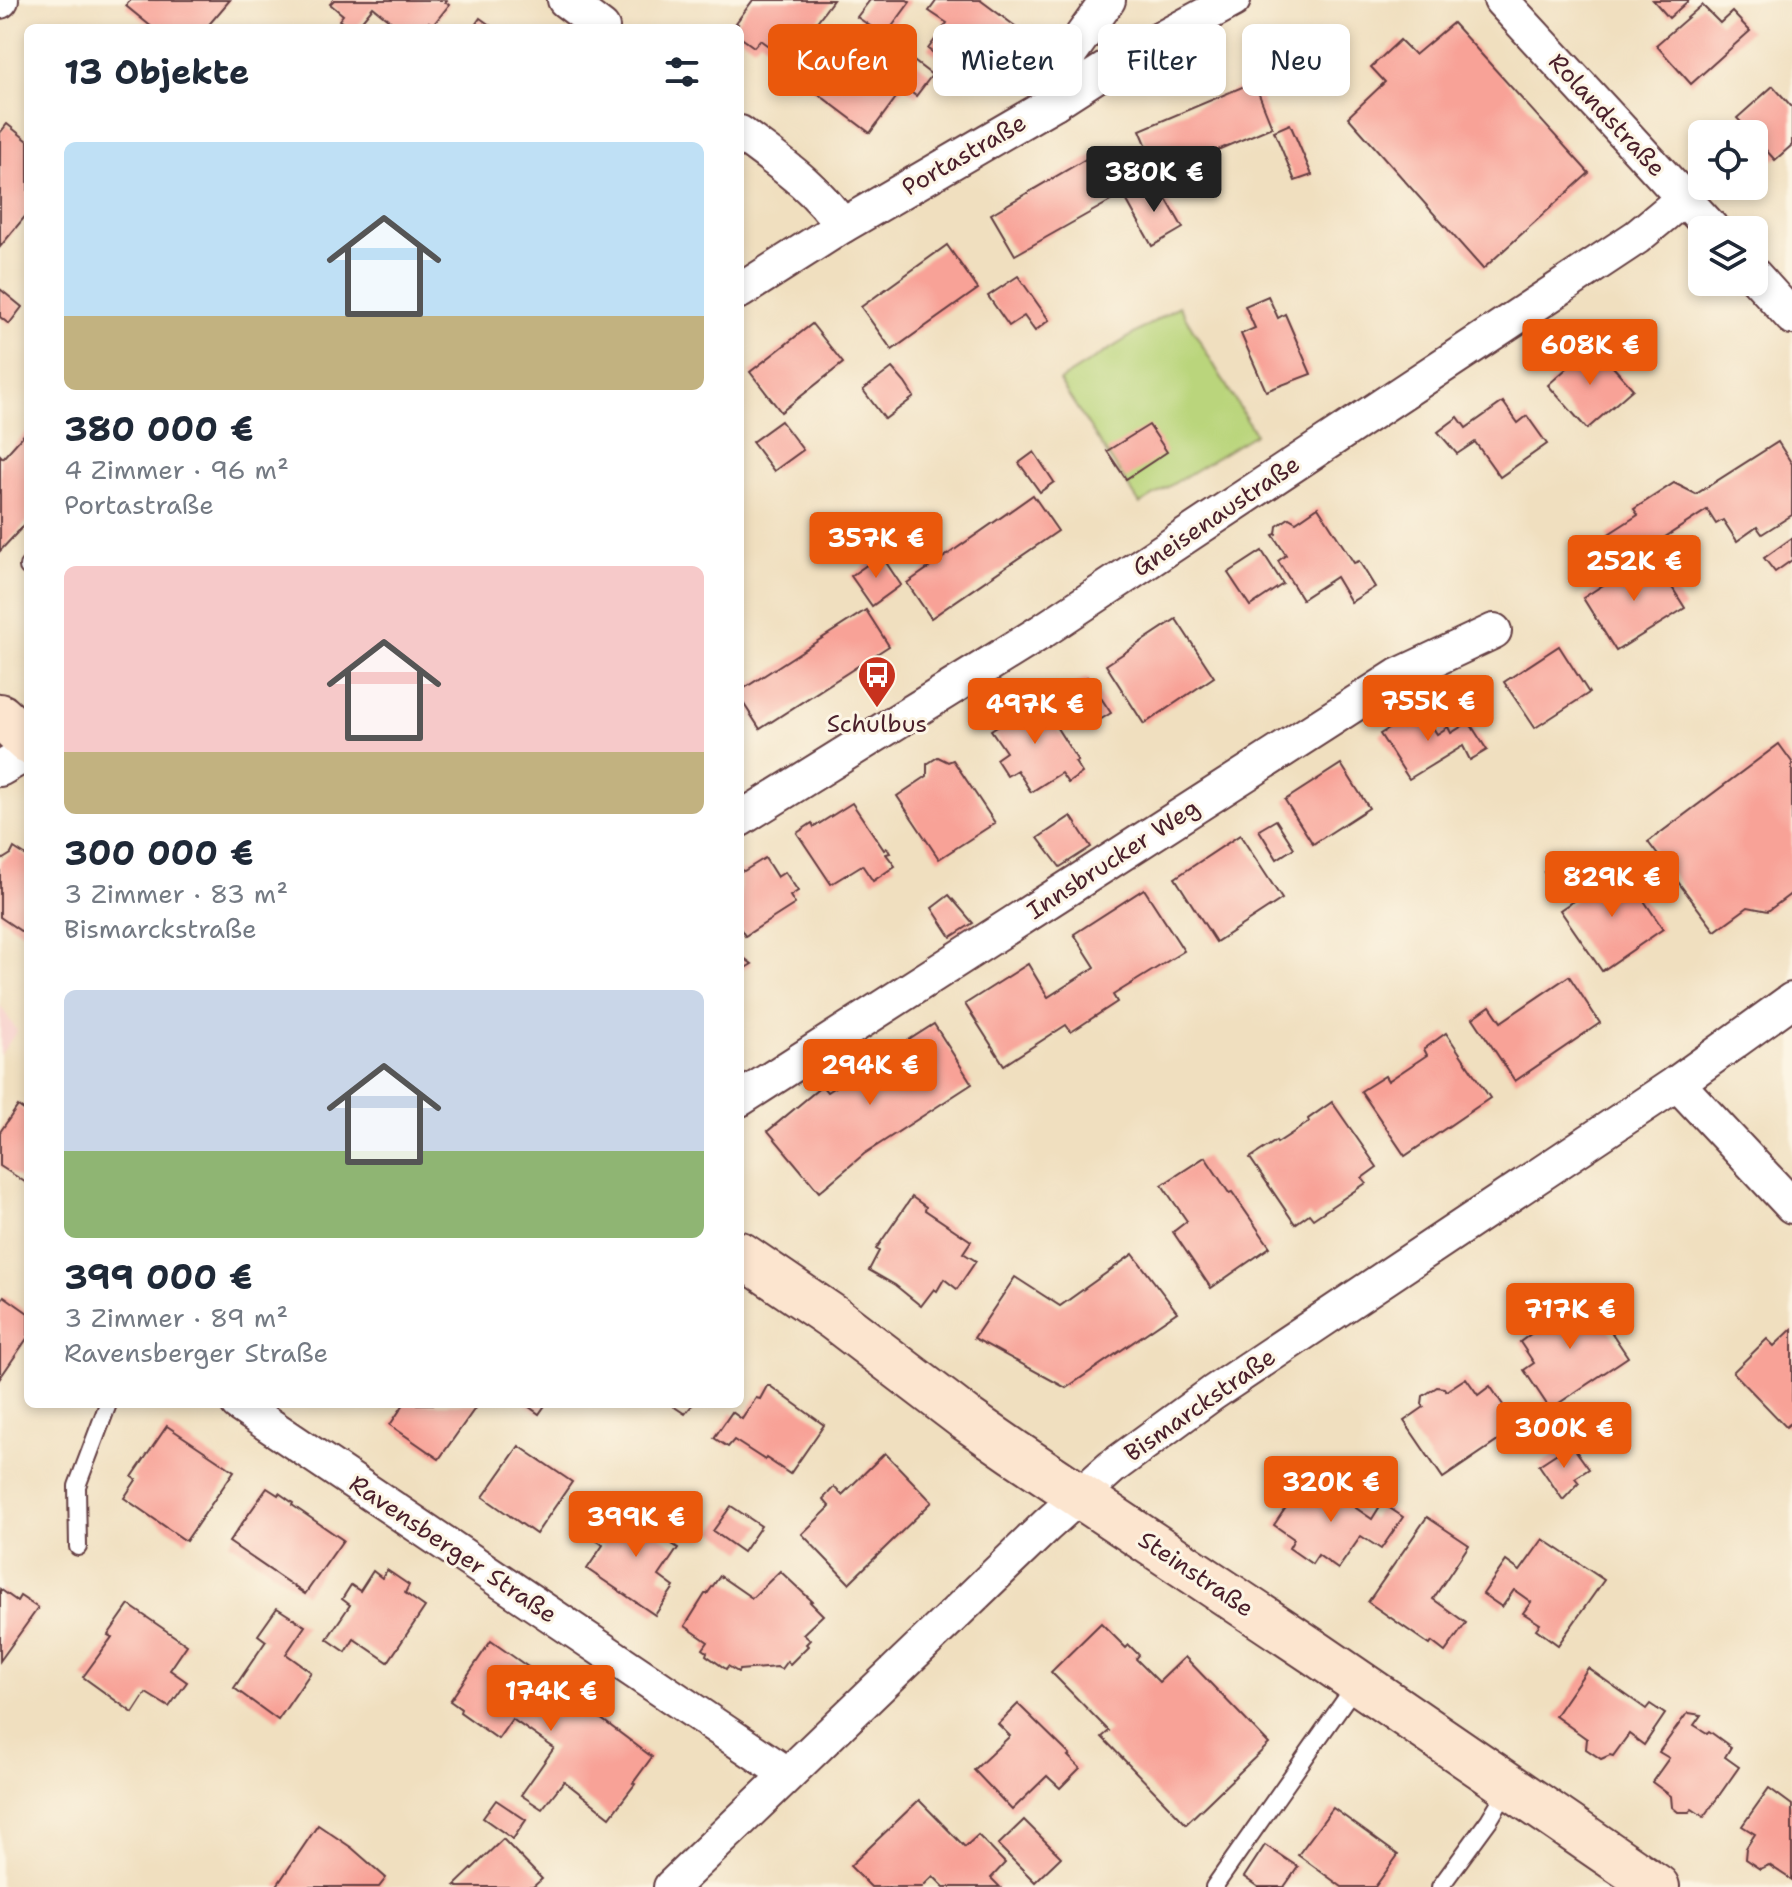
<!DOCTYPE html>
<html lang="de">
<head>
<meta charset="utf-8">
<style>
	:root { --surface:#fff; --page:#f2f2f3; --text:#1f2937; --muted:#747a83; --accent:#ea580c }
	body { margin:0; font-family:"Shantell Sans",sans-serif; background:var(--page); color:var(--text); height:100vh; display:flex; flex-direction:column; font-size:30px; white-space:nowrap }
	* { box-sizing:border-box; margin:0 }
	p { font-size:26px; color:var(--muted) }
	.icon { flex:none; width:44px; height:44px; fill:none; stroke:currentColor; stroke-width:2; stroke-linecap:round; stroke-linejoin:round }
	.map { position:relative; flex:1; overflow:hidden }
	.details { position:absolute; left:24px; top:24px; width:720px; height:1384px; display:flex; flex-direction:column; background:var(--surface); border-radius:12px; box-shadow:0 4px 12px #0003 }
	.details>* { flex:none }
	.banner { position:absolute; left:768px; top:24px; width:760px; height:72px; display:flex; gap:16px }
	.controls { position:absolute; left:1688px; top:120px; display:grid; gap:16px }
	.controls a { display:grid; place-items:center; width:80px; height:80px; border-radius:12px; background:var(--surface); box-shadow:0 4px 12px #0003; font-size:40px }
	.price { position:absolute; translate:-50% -68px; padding:0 18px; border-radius:8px; background:var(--accent); color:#fff; font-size:26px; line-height:52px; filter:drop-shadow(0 2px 4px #0008) }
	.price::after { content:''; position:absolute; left:50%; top:48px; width:24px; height:18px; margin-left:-12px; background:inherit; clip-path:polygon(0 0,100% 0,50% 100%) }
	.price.current { background:#222; color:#fff }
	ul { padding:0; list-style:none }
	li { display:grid; align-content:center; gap:16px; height:424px; padding:0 40px }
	li span { display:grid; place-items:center; height:248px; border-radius:12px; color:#555 }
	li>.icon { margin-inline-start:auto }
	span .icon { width:144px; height:144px; fill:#fffc; stroke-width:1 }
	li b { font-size:34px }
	h2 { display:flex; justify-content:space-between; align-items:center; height:96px; padding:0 40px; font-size:34px }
	.chip { padding:0 28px; border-radius:12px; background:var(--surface); box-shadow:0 4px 12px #0003; font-size:28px; line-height:72px }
	.chip.current { background:var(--accent); color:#fff }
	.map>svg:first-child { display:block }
	.built { fill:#f7d0cc }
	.green { fill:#bad57b; stroke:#827a53; stroke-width:2 }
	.building { fill:#f8a297 }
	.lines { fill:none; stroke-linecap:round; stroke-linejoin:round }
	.service-casing { stroke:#633c41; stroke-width:20 }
	.minor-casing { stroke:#633c41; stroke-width:38 }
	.secondary-casing { stroke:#633c41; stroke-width:48 }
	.service { stroke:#fff; stroke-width:16 }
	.minor { stroke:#fff; stroke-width:34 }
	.secondary { stroke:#fce5cf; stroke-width:44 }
	.labels { text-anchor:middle; stroke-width:6; stroke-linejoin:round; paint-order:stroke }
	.street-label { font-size:24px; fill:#4a1f2b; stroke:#fcf5e5 }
	.poi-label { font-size:24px; fill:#4a1f2b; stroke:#fcf5e5 }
</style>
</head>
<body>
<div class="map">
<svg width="1792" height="1887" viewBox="0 0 1792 1887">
	<rect width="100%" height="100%" fill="#fcf5e5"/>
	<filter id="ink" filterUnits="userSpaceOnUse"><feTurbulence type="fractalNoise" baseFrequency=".0125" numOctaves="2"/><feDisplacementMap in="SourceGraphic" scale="16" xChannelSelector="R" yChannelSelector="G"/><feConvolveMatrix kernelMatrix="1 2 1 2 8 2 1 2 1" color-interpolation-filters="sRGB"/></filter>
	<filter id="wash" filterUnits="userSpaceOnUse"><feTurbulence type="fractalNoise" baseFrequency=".006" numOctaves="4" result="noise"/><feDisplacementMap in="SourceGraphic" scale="32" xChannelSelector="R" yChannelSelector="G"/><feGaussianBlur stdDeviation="1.8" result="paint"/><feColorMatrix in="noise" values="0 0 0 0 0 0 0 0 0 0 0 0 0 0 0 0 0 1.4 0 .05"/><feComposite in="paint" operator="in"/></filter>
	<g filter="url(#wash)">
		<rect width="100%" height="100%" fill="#f0dfbf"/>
		<path class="built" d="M0,1005L17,1031L0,1055Z"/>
		<path class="green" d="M1179,306L1255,434L1140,504L1059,381Z"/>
		<g id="blocks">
			<g class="building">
				<path d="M130,0H230L206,28H153L126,6Z"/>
				<path d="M334,0H447L445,2L449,5L433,25L429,22L425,28H399L373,7L356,28H349L339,20L343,15L330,4Z"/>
				<path d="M753,0H833L807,35L824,48L818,55L851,80L871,53L874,56L886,40L932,75L916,96L904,87L870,133L797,78L803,71L788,60L760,40L754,47L740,37V28H735L738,24L736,23Z"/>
				<path d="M870,0H907L910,2L885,36L857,17Z"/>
				<path d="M937,0H980L1015,26L999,48L987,40L963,75L928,49L947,23L929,11Z"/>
				<path d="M1653,0H1689L1669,18Z"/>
				<path d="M1702,5L1720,23L1732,12L1750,31L1691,84L1656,45Z"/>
				<path d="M480,18L494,28H473Z"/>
				<path d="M1453,23L1589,173L1483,269L1348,117L1385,82L1371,67L1400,40L1415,55Z"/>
				<path d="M1254,82L1272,127L1159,175L1140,130Z"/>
				<path d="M1773,86L1792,107V145L1775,160L1754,137V134H1752L1737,118Z"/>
				<path d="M7,124L28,141V213L0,247V133Z"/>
				<path d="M1290,124L1312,175L1295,181L1274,131Z"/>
				<path d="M1098,152L1123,194L1015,255L991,214Z"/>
				<path d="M1156,181L1183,228L1152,246L1126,199Z"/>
				<path d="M947,245L978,289L892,350L861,307Z"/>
				<path d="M1018,276L1049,320L1035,331L1024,316L1009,326L988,296Z"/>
				<path d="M0,289L22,307L9,324L0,317Z"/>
				<path d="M1268,296L1278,318L1285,314L1311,374L1266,391L1241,334L1255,328L1245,306Z"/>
				<path d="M812,324L843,363L781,412L750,372Z"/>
				<path d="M1593,345L1633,389L1587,429L1548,385Z"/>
				<path d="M892,368L905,383L914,397L885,419L863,390Z"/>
				<path d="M1503,402L1518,423L1527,416L1547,444L1500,477L1475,442L1457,454L1438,432L1458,417L1466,428Z"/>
				<path d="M781,421L803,450L774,471L752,442Z"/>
				<path d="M1149,425L1167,452L1126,479L1107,451Z"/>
				<path d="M28,430V521L0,551V455L3,458Z"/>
				<path d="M1778,442L1792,464V515L1762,534L1757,527L1737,541L1723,520L1716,524L1707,510L1625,563L1607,535L1638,515L1634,509L1674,483L1696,494Z"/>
				<path d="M1034,452L1054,482L1040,492L1019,463Z"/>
				<path d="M1033,495L1058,531L931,618L907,583Z"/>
				<path d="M1318,507L1354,563L1359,561L1375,587L1351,602L1336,577L1302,599L1278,561L1286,555L1273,535L1276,534L1277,526L1289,518L1296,522Z"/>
				<path d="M1792,538V560L1775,572L1764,558Z"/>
				<path d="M1262,551L1283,584L1250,606L1228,573Z"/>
				<path d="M1651,554L1685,608L1616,651L1583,598Z"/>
				<path d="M881,555L901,585L872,606L851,576Z"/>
				<path d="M866,610L889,646L760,729L740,698V691Z"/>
				<path d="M1176,619L1214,677L1144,724L1106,665Z"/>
				<path d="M1559,646L1589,693L1535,728L1504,682Z"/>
				<path d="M1087,677L1111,713L1090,726L1066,689Z"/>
				<path d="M1033,695L1037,700H1039L1078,761L1075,762L1082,773L1068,783L1061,773L1031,792L1017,770L1007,776L996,759L1006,752L991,730L1016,714L1012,708Z"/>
				<path d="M1421,709L1437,734L1448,727L1451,733L1469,722L1487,750L1470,760L1463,746L1409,779L1380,734Z"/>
				<path d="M1779,744L1792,762V893L1768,911L1748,907L1715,931L1648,842Z"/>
				<path d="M938,757L948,762L953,760L995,823L939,859L897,796L927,776V764Z"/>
				<path d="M1341,764L1369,808L1313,844L1285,800Z"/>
				<path d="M852,803L884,850L887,848L890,853L886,854L895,866L873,881L862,865L831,884L797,833L812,823L814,827Z"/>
				<path d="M1071,816L1091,847L1060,867L1038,838Z"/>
				<path d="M1276,820L1294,848L1277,859L1259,830Z"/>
				<path d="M1240,835L1282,899L1216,942L1175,878Z"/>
				<path d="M14,848L28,857V936L0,917V861L11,854Z"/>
				<path d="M1570,854L1583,874L1557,892L1544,872Z"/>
				<path d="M765,858L777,877L785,872L798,891L790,896L795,904L745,936L740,928V870L744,871Z"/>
				<path d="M1622,868L1663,929L1602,971L1560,910Z"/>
				<path d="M1144,889L1184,951L1113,995L1117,1002L1071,1032L1066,1025L1004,1065L965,1004L1028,964L1048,997L1095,967L1074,934Z"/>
				<path d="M949,895L973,923L951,937L932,908Z"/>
				<path d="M740,955L752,964L740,971Z"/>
				<path d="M1569,976L1600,1023L1515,1081L1473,1018L1490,1006L1501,1022Z"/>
				<path d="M934,1024L972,1084L864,1154L819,1192L768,1131L822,1086L827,1092Z"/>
				<path d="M1446,1033L1490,1098L1405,1156L1361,1091L1385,1076L1388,1081L1427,1055L1424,1049Z"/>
				<path d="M1332,1102L1377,1167L1362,1178L1366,1183L1313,1219L1309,1214L1295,1224L1250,1158L1276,1141L1277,1143L1309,1122L1308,1119Z"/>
				<path d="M18,1106L28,1113V1184L0,1166V1132Z"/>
				<path d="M1205,1157L1229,1193L1232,1192L1270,1247L1211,1288L1173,1232L1187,1221L1162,1185Z"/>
				<path d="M912,1197L926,1207L925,1210L971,1241L963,1253L976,1261L957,1289L944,1279L937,1291L934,1289L921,1306L895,1285L869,1270L879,1251L876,1249Z"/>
				<path d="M1133,1254L1177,1312L1066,1388L974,1338L1015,1277L1060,1306Z"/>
				<path d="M4,1296L28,1313V1337L0,1378V1302Z"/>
				<path d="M1587,1296L1628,1357L1550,1409L1524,1370L1534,1363L1520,1342L1540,1327L1538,1324L1540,1317L1555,1306L1563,1307L1566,1310Z"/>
				<path d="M1792,1329V1422L1786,1427L1733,1372L1767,1339L1774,1346Z"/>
				<path d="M1466,1378L1478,1395L1490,1386L1516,1424L1504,1433L1505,1436L1443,1478L1404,1421L1424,1407L1422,1404L1423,1396L1437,1387L1444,1388L1446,1391Z"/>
				<path d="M767,1386H770L824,1425L790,1474L766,1458L765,1460L734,1440L728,1447L714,1438L732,1412L742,1419L756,1398L760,1399Z"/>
				<path d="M404,1404H478L439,1459L390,1425Z"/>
				<path d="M525,1404H546L539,1414Z"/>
				<path d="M670,1404H693L685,1414Z"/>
				<path d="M167,1426L234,1471L186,1541L124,1498L136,1480L132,1477Z"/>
				<path d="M1571,1444L1589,1469L1575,1478L1579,1483L1563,1500L1539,1465Z"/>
				<path d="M519,1446L572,1482L536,1534L483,1497Z"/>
				<path d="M885,1453L932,1502L849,1583L802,1534L830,1507L823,1499L834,1487L842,1495Z"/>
				<path d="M1308,1475L1372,1519L1382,1503L1403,1517L1381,1549L1361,1536L1338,1569L1318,1555L1312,1564L1289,1548L1294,1539L1274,1525Z"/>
				<path d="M267,1488L278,1495L279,1493L293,1503L292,1505L343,1540L305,1594L229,1542Z"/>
				<path d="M642,1503L666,1520L657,1534L678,1548L659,1576L674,1587L655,1615L587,1569L603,1545L596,1540L604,1528L612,1533L626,1513L632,1517Z"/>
				<path d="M731,1506L761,1526L743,1552L713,1531Z"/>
				<path d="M1427,1517L1469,1545L1433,1599L1466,1623L1445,1652L1432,1642L1430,1645L1368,1602Z"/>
				<path d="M1543,1539L1604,1580L1558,1645L1536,1629L1540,1624L1523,1613L1531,1602L1514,1590L1502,1607L1483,1594L1506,1561L1520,1571Z"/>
				<path d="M387,1570L409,1585L405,1593L425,1607L388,1662L354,1639L346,1652L327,1639L350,1605L342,1599L351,1585L360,1591L373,1571L382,1578Z"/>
				<path d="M780,1571L812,1601L810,1602L823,1615L803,1634L810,1640L806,1644L808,1646L790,1664L787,1661L781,1669L777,1667L739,1670L738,1672L728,1666L726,1669L706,1655L707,1652L703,1649L708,1642L685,1626L705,1594H707L720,1576L752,1598Z"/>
				<path d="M0,1589L17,1601L20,1596L38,1608L0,1661Z"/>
				<path d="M129,1605L187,1645L170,1670L187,1682L169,1707L146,1693L133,1713L83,1677L112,1637L108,1635Z"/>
				<path d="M277,1608L305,1626L286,1654L311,1672L278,1720L234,1688L266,1641L258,1635Z"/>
				<path d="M1101,1623L1126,1648L1129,1645L1139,1655L1136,1659L1159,1682L1185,1657L1269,1744L1186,1824L1102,1737L1109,1731L1051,1672Z"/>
				<path d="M491,1641L541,1676L533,1688L576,1717L584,1706L652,1757L633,1783L635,1784L610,1817L564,1781L542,1809L521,1795L554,1748L512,1719L498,1739L460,1712L461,1709L450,1701Z"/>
				<path d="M1588,1668L1646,1709L1650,1704L1665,1714L1644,1745L1629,1734L1613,1756L1610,1755L1601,1759L1586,1749L1587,1739L1555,1716Z"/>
				<path d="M1018,1704L1070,1755L1068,1756L1080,1768L1060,1788L1047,1776L1012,1810L974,1770L1010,1736L998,1724Z"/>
				<path d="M1689,1713L1701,1715L1694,1725L1707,1733L1709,1731L1731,1747L1725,1757L1739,1767L1704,1817L1692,1809L1689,1812H1678L1672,1807L1671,1796L1652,1782L1669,1758L1659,1752L1685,1716Z"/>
				<path d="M1769,1788L1792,1805V1880L1769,1865L1760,1869L1745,1859L1746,1848L1755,1834L1742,1826Z"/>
				<path d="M496,1800L526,1820L513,1839L483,1818Z"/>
				<path d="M919,1800L965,1847L978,1835L1005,1863L991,1878L1000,1887H944L933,1876L922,1887H871L850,1866Z"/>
				<path d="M1333,1808L1398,1855L1375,1887H1342L1298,1855Z"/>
				<path d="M1024,1820L1061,1857L1035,1882L998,1845Z"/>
				<path d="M318,1825L352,1848L386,1878L379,1887H276Z"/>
				<path d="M503,1839L542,1879L533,1887H458L455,1885Z"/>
				<path d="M1265,1845L1298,1867L1284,1887H1258L1244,1877Z"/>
			</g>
		</g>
	</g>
	<g filter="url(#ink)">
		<use href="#blocks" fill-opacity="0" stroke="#633c41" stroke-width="2"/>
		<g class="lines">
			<defs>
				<g id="service">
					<path d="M28,566V567"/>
					<path d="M78,1547L77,1486L108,1404"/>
					<path d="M1214,1887L1357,1683"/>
					<path d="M1440,1887L1489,1820L1509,1787"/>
				</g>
				<g id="minor">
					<path d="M565,0L602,28"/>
					<path d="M1501,0L1713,230"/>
					<path d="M0,1L1,0"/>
					<path d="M1055,102L1070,53L1108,0"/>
					<path d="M740,133C777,161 817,187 842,226"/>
					<path d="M1754,275L1792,317"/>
					<path d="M740,291L842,226L1055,102L1111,66L1233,0"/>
					<path d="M0,769L28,753"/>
					<path d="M740,819L1041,632L1637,237L1684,198"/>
					<path d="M1677,1083L1792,1206"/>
					<path d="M740,1099L1398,676L1494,631"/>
					<path d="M238,1404L787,1774"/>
					<path d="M671,1887L1047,1525L1112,1467L1213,1393L1677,1083L1792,1000"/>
				</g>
				<g id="secondary">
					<path d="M0,716L28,742"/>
					<path d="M740,1254L834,1318L965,1418L1014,1452L1317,1654L1657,1887"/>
				</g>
			</defs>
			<use href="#service" class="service-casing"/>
			<use href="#minor" class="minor-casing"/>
			<use href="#secondary" class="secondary-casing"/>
			<use href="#service" class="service"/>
			<use href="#minor" class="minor"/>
			<use href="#secondary" class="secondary"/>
		</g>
	</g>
	<defs>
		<symbol id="bus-pin" viewBox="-11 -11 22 30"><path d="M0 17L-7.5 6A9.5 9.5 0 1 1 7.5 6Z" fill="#c8321e" stroke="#fcf5e5"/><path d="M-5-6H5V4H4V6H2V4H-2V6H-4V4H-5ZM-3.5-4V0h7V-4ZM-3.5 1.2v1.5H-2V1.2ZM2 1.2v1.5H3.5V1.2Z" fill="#fff"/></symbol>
	</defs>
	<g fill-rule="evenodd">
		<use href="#bus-pin" x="855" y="653" width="44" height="60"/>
	</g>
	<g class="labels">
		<g class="street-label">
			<text transform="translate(1607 115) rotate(47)" y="8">Rolandstraße</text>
			<text transform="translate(964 155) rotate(-30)" y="8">Portastraße</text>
			<text transform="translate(1216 516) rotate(-34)" y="8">Gneisenaustraße</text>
			<text transform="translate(1113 859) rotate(-33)" y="8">Innsbrucker Weg</text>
			<text transform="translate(1200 1405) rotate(-35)" y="8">Bismarckstraße</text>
			<text transform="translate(453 1549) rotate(34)" y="8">Ravensberger Straße</text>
			<text transform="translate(1196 1574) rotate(34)" y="8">Steinstraße</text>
		</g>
		<g class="poi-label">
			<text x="877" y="732">Schulbus</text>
		</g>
	</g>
</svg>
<div class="controls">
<a><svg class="icon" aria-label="locate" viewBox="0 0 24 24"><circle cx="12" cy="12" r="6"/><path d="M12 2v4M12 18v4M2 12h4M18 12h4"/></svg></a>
<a><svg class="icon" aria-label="layers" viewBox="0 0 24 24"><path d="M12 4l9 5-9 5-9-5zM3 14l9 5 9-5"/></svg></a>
</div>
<b class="price current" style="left:1154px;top:214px">380K €</b>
<b class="price" style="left:1590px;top:387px">608K €</b>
<b class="price" style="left:876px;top:580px">357K €</b>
<b class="price" style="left:1634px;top:603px">252K €</b>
<b class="price" style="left:1428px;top:743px">755K €</b>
<b class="price" style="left:1035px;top:746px">497K €</b>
<b class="price" style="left:1612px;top:919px">829K €</b>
<b class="price" style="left:870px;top:1107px">294K €</b>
<b class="price" style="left:1570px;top:1351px">717K €</b>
<b class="price" style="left:1564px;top:1470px">300K €</b>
<b class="price" style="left:1331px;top:1524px">320K €</b>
<b class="price" style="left:636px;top:1559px">399K €</b>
<b class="price" style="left:551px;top:1733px">174K €</b>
<div class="banner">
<a class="chip current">Kaufen</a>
<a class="chip">Mieten</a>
<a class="chip">Filter</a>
<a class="chip">Neu</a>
</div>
<section class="details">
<h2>13 Objekte<svg class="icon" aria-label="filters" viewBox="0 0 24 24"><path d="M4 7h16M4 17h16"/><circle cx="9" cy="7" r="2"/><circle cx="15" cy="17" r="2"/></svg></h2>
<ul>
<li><span style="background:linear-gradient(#bfe0f5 70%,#c2b280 0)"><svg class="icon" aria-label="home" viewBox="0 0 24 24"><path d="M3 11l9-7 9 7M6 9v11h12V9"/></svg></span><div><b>380 000 €</b><p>4 Zimmer · 96 m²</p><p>Portastraße</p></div></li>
<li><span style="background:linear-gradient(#f6c9c9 75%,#c2b280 0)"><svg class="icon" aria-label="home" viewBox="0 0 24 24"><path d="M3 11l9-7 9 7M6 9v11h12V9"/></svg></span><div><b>300 000 €</b><p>3 Zimmer · 83 m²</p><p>Bismarckstraße</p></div></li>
<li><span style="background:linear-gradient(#c9d6e8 65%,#8fb573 0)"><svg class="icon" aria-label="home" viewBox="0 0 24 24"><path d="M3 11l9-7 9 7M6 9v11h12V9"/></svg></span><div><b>399 000 €</b><p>3 Zimmer · 89 m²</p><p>Ravensberger Straße</p></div></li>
</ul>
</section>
</div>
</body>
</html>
